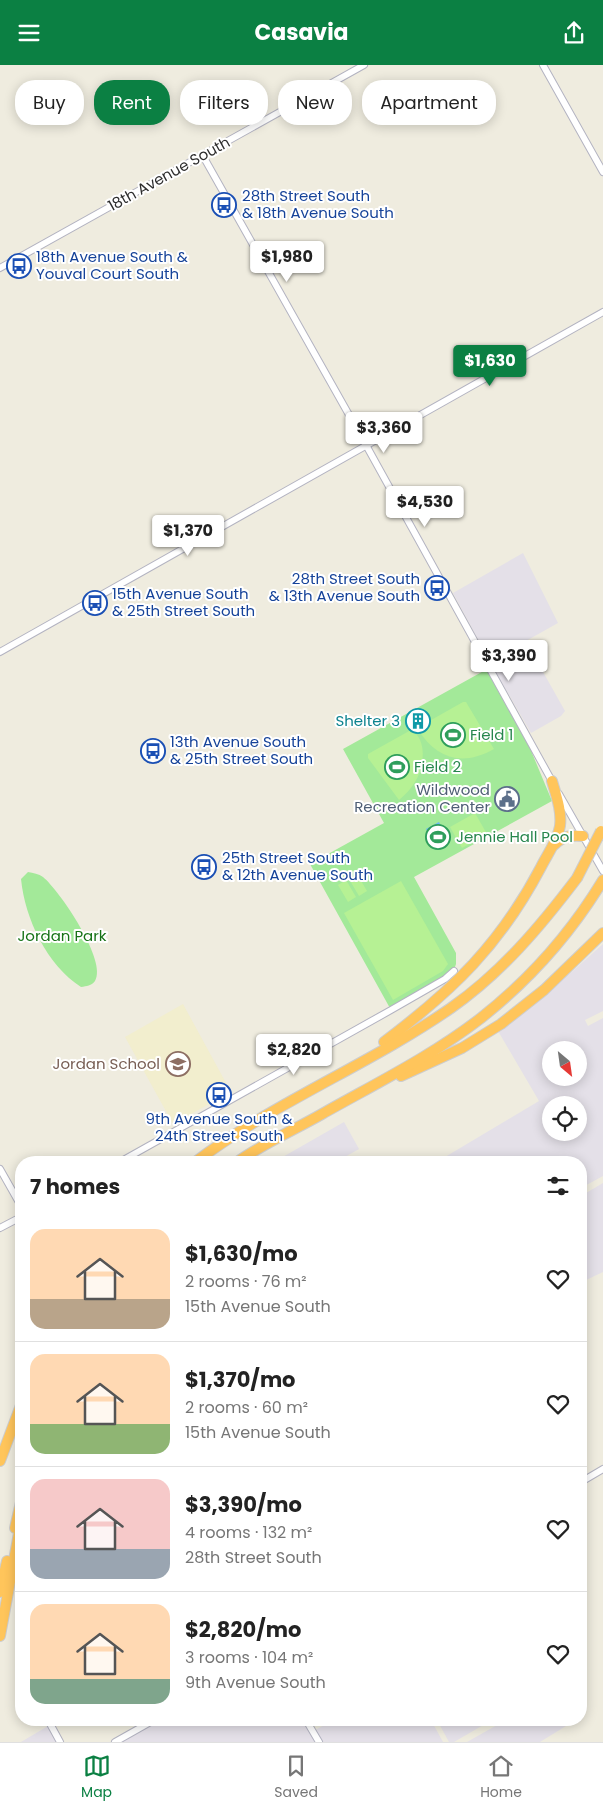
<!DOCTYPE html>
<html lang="en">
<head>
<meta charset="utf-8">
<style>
	:root { --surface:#fff; --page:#f6f6f6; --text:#222; --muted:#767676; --line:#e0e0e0; --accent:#0b8043 }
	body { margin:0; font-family:Poppins,sans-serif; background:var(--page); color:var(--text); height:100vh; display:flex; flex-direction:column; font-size:19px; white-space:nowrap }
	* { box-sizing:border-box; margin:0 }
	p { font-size:16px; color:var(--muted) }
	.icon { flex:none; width:28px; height:28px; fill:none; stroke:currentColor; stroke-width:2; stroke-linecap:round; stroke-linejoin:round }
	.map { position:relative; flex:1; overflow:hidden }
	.details { position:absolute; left:15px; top:1091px; width:572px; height:570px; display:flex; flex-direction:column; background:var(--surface); border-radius:20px; box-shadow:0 2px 12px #0003 }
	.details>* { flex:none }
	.hud { position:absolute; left:15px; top:15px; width:574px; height:45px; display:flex; gap:10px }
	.needle { width:32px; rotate:151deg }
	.tools { position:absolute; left:542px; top:976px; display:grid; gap:10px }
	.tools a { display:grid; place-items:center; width:45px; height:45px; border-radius:50%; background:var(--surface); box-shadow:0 2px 12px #0003; font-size:25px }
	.price { position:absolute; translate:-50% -42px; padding:0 11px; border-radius:5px; background:#fff; color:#222; font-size:16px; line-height:32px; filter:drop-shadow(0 1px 2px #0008) }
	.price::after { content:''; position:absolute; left:50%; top:30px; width:15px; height:11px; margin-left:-8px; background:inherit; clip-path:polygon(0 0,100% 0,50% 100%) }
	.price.on { background:var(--accent); color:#fff }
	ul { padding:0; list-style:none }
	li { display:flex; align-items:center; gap:15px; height:125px; padding:0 15px }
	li+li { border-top:1px solid var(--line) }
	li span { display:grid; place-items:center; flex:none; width:140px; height:100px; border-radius:15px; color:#555 }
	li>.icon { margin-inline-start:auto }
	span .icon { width:60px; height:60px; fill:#fffc; stroke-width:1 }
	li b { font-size:21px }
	h2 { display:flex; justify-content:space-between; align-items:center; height:60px; padding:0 15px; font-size:21px }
	.tag { padding:0 18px; border-radius:20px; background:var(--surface); box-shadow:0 2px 12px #0003; font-size:18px; line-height:45px }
	.tag.on { background:var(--accent); color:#fff }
	header { display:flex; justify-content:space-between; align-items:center; height:65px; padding:0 15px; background:var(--accent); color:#fff; font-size:22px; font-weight:700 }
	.menu { display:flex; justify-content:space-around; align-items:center; height:70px; border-top:1px solid var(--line); background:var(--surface); font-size:14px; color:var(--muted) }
	.menu a { display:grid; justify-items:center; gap:2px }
	.menu .on { color:var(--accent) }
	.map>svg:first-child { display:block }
	.industrial { fill:#e4e0e8; fill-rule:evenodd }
	.education { fill:#f2eece }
	.green { fill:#a3e999 }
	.pitch { fill:#b6f194 }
	.water { fill:#6cb5f7 }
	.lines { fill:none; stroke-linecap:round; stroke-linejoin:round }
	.tertiary-casing { stroke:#b3b3c1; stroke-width:8 }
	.motorway-casing { stroke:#cdcdcd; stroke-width:12 }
	.tertiary { stroke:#fff; stroke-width:6 }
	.motorway { stroke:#ffc55b; stroke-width:10 }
	.motorway-bridge-casing { stroke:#cdcdcd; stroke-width:12; stroke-linecap:butt }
	.motorway-bridge { stroke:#ffc55b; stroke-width:10 }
	.labels { text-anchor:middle; stroke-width:4; stroke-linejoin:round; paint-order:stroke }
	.street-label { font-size:15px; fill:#2d2d2d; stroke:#fff }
	.transit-label { font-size:15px; fill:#164399; stroke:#fff; text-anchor:start }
	.culture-label { font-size:15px; fill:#0d838f; stroke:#fff; text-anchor:end }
	.leisure-label { font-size:15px; fill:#27864d; stroke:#fff; text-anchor:start }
	.service-label { font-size:15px; fill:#4e5e75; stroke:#fff; text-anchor:end }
	.park-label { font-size:15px; fill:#167216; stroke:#fff }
	.education-label { font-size:15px; fill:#785e54; stroke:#fff; text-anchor:end }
</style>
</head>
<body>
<header><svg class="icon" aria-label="menu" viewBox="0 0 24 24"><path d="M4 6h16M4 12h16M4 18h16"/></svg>Casavia<svg class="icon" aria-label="share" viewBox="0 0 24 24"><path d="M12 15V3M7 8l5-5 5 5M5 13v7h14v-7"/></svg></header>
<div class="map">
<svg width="603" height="1677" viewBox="0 0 603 1677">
	<rect width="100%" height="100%" fill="#efecdf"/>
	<g class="industrial">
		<path d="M523,488L558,558L490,596L453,528Z"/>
		<path d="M529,582L565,646L561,651L531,668L493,602Z"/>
		<path d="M603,879V946L585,955L588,961L603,953V1111L581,1123V1098H435L539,1036L498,966L574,905ZM551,985H579V1012H551ZM551,1040H579V1068H551Z"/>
		<path d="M344,1057L359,1084L336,1097H274Z"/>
		<path d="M603,1118V1207L584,1216L581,1212V1131Z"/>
		<path d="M161,1655H302L315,1677H122Z"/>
		<path d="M334,1655H431L443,1677H322L315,1665Z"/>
		<path d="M437,1655H492L454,1677H449Z"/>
		<path d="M506,1655H562L566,1661L540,1677H467Z"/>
		<path d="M48,1661L57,1677H21Z"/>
	</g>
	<path class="education" d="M183,939L231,1027L173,1059L125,972Z"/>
	<g class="green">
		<path d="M489,603L530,677L532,688L552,736L414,812L456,888V899L454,905L391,945L310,799L384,758L343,684Z"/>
		<path d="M28,807C33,808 39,809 43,812C59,825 108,896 95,916C91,921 87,921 81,922C47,900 25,854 21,814Z"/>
	</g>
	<g class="pitch">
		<path d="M463,637H466L494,684C462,702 436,694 417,663Z"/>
		<path d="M411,665C428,674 424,703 415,717C411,724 405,730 399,735L368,693V689Z"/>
		<path d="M475,748L487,769L462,783L450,762Z"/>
		<path d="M357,809L367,826L359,831L349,814Z"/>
		<path d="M346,815L356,832L348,837L338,820Z"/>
		<path d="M401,816L448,899L443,906L393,935L344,848Z"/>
	</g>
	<path class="water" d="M439,757L448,776L437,782L426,764Z"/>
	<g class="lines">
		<defs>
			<g id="tertiary">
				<path d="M543,0L603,107"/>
				<path d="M203,91L366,380L553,718"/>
				<path d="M0,203L364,0"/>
				<path d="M0,587L603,247"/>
				<path d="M559,729L603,806"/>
				<path d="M118,1098L391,945L445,914L454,906"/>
				<path d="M0,1104L21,1141"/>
				<path d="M0,1163L21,1152"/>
				<path d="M581,1417L603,1404"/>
				<path d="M48,1655L60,1677"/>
				<path d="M306,1655L319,1677"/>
				<path d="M115,1677L154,1655"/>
			</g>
			<g id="motorway">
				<path d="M554,780C563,771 570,770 583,771"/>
				<path d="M384,977C453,925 500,880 541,802C547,790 558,775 560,761C562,746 556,730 552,716"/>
				<path d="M401,1011L462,983L501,959L544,925L603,868"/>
				<path d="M194,1098C274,1037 369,1000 451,943C501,908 540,862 577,813"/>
				<path d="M236,1098C262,1079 294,1065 322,1049C375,1019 432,991 481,953C529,915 571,868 603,815"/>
				<path d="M0,1396L21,1340"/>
				<path d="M15,1463L21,1437"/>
				<path d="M0,1527L7,1496"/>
				<path d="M0,1571L21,1457"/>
			</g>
		</defs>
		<use href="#tertiary" class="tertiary-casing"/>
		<use href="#motorway" class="motorway-casing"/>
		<use href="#tertiary" class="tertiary"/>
		<use href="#motorway" class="motorway"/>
		<defs>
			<path id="motorway-bridge" d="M577,813L601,766"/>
		</defs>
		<use href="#motorway-bridge" class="motorway-bridge-casing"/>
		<use href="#motorway-bridge" class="motorway-bridge"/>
	</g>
	<defs>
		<symbol id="bus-ring" viewBox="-11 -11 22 22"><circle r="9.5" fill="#fff" stroke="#1a4fb4" stroke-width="1.5"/><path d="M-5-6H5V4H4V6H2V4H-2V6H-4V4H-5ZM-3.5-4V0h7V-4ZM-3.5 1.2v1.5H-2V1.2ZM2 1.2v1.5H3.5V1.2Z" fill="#1a4fb4"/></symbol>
		<symbol id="building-ring" viewBox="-11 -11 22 22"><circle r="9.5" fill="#fff" stroke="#0f9aa8" stroke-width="1.5"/><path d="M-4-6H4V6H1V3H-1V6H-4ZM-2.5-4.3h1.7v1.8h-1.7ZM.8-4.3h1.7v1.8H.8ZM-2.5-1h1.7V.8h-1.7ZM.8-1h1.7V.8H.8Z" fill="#0f9aa8"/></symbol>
		<symbol id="stadium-ring" viewBox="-11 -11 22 22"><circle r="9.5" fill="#fff" stroke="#2e9e5b" stroke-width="1.5"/><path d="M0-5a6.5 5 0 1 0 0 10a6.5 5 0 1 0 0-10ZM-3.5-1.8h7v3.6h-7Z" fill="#2e9e5b"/></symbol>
		<symbol id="civic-ring" viewBox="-11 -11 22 22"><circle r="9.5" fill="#fff" stroke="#5c6f8a" stroke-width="1.5"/><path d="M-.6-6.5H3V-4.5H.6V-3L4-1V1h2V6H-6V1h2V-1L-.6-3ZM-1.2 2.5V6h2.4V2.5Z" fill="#5c6f8a"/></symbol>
		<symbol id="school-ring" viewBox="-11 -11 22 22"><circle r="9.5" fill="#fff" stroke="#8d6e63" stroke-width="1.5"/><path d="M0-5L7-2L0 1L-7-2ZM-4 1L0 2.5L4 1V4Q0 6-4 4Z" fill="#8d6e63"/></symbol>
	</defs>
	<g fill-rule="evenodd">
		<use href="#bus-ring" x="210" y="126" width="28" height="28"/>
		<use href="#bus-ring" x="5" y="187" width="28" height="28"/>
		<use href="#bus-ring" x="423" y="509" width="28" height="28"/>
		<use href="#bus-ring" x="81" y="524" width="28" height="28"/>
		<use href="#building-ring" x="404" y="642" width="28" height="28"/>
		<use href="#stadium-ring" x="439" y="656" width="28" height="28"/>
		<use href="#bus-ring" x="139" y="672" width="28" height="28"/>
		<use href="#stadium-ring" x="383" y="688" width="28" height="28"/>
		<use href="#civic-ring" x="493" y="720" width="28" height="28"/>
		<use href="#stadium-ring" x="424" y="758" width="28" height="28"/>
		<use href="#bus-ring" x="190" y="788" width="28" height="28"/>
		<use href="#school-ring" x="164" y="985" width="28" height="28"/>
		<use href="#bus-ring" x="205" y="1016" width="28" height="28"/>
	</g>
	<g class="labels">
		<g class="street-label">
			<text transform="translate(169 109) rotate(-29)" y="5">18th Avenue South</text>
		</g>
		<g class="transit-label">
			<text x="242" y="136">28th Street South<tspan x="242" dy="17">&amp; 18th Avenue South</tspan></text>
			<text x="36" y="197">18th Avenue South &amp;<tspan x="36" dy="17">Youval Court South</tspan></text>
			<text x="420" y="519" text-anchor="end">28th Street South<tspan x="420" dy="17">&amp; 13th Avenue South</tspan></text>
			<text x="112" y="534">15th Avenue South<tspan x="112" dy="17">&amp; 25th Street South</tspan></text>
			<text x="170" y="682">13th Avenue South<tspan x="170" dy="17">&amp; 25th Street South</tspan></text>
			<text x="222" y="798">25th Street South<tspan x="222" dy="17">&amp; 12th Avenue South</tspan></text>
			<text x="219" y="1059" text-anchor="middle">9th Avenue South &amp;<tspan x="219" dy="17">24th Street South</tspan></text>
		</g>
		<g class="culture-label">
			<text x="400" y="661">Shelter 3</text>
		</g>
		<g class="leisure-label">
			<text x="470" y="675">Field 1</text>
			<text x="414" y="707">Field 2</text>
			<text x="456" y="777">Jennie Hall Pool</text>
		</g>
		<g class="service-label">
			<text x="490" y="730">Wildwood<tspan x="490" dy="17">Recreation Center</tspan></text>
		</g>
		<g class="park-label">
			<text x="62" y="876">Jordan Park</text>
		</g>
		<g class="education-label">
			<text x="160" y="1004">Jordan School</text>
		</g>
	</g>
</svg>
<div class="tools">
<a><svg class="needle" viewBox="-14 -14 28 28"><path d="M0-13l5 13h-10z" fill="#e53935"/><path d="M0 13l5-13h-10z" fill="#767676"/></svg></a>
<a><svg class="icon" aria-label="locate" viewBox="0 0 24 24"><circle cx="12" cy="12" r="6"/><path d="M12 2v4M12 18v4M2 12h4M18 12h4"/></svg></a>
</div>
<b class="price" style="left:287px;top:218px">$1,980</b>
<b class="price on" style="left:490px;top:322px">$1,630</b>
<b class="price" style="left:384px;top:389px">$3,360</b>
<b class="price" style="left:425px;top:463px">$4,530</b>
<b class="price" style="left:188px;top:492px">$1,370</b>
<b class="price" style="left:509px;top:617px">$3,390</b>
<b class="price" style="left:294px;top:1011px">$2,820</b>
<div class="hud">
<a class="tag">Buy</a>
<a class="tag on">Rent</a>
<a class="tag">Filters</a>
<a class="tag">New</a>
<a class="tag">Apartment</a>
</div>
<section class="details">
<h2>7 homes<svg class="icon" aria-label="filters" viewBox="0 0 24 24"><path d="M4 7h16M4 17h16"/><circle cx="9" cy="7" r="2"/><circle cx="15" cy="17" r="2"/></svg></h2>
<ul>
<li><span style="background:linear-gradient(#ffd9b3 70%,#b9a48a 0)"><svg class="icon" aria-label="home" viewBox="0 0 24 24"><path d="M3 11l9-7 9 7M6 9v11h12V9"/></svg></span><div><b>$1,630/mo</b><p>2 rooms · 76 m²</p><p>15th Avenue South</p></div><svg class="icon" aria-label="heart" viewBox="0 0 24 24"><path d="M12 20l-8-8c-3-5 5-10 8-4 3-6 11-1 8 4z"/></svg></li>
<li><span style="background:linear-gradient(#ffd9b3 70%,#8fb573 0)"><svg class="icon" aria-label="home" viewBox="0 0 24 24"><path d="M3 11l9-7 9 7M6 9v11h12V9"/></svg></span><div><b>$1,370/mo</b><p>2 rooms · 60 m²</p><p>15th Avenue South</p></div><svg class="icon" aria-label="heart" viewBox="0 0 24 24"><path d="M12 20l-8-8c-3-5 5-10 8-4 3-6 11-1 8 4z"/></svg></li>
<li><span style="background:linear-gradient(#f6c9c9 70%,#9aa5b1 0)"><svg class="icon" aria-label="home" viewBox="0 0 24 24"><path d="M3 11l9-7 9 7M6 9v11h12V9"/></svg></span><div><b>$3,390/mo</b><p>4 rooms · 132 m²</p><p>28th Street South</p></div><svg class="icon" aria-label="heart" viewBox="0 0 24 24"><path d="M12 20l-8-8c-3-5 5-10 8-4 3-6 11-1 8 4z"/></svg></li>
<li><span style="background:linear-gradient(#ffd9b3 75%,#7fa58c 0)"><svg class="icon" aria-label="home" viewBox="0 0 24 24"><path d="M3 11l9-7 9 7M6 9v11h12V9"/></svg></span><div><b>$2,820/mo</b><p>3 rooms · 104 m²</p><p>9th Avenue South</p></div><svg class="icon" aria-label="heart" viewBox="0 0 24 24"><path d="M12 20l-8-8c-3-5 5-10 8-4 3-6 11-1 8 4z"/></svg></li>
</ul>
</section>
</div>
<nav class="menu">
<a class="on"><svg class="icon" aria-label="map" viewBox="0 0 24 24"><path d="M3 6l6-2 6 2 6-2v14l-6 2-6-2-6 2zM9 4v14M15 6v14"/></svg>Map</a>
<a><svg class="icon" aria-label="saved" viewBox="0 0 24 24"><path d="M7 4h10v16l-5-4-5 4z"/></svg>Saved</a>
<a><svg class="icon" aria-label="home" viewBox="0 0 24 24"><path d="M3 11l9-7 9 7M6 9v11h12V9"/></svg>Home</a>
</nav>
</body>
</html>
